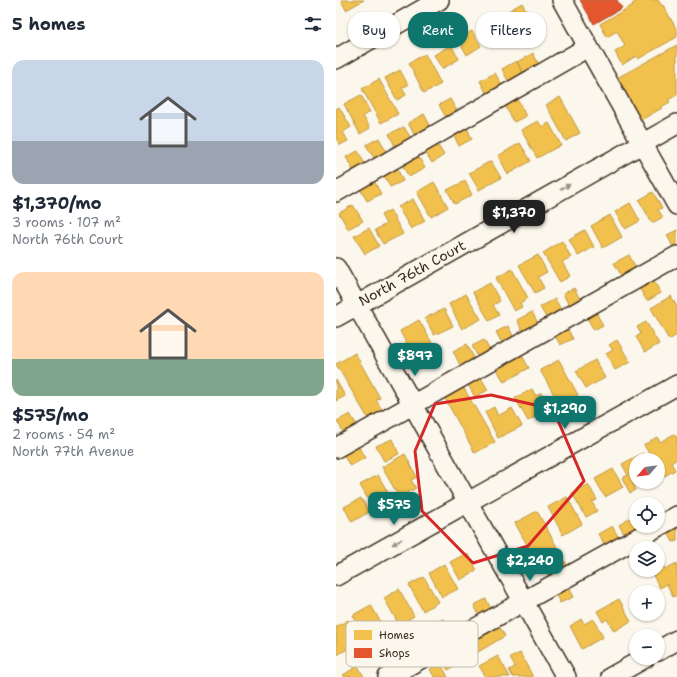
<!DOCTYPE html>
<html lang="en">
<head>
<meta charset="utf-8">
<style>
	:root { --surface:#fff; --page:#f6f6f7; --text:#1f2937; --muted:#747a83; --accent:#0f766e }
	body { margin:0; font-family:"Shantell Sans",sans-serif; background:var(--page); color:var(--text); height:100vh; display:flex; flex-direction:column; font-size:15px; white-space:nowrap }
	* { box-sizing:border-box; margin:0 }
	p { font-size:13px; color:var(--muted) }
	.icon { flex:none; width:22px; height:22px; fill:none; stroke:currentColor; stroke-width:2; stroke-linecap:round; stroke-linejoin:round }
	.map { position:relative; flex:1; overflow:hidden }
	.sheet { display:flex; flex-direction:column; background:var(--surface); width:336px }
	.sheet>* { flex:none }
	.hud { position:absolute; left:12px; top:12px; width:269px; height:36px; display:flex; gap:8px }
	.needle { width:26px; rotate:242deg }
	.controls { position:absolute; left:293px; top:453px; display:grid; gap:8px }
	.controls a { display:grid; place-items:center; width:36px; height:36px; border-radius:50%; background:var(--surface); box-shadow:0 1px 3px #0004; font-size:20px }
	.price { position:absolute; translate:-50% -34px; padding:0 9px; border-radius:8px; background:var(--accent); color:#fff; font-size:13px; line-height:26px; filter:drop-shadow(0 1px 2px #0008) }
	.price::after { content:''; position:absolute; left:50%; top:24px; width:12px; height:9px; margin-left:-6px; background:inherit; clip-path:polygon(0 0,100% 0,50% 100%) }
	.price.selected { background:#222; color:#fff }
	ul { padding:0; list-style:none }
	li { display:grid; align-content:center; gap:8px; height:212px; padding:0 12px }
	li span { display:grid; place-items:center; height:124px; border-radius:12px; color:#555 }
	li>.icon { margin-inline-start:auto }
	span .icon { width:72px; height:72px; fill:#fffc; stroke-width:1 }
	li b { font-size:17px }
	h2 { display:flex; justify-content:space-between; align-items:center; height:48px; padding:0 12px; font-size:17px }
	.tag { padding:0 14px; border-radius:16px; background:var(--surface); box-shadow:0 1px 3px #0004; font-size:14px; line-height:36px }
	.tag.selected { background:var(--accent); color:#fff }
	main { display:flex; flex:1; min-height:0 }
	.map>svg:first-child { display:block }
	.homes { fill:#f2c14e; stroke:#bb9440 }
	.shops { fill:#e4572e; stroke:#b14a29 }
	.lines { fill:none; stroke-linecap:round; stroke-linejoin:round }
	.minor-casing { stroke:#3b2a1e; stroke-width:22 }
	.minor { stroke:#fbf7ec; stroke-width:19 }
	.oneway { fill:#9b9085 }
	.marked { fill:none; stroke:#d62828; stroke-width:3; stroke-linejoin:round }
	.labels { text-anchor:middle; stroke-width:4; stroke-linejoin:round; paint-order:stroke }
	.street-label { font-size:14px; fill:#3b2a1e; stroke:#fbf7ec }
	.key { fill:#fbf7ec; stroke:#c1baae; stroke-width:1 }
	.key-label { font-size:11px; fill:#3b2a1e }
</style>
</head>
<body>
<main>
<section class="sheet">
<h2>5 homes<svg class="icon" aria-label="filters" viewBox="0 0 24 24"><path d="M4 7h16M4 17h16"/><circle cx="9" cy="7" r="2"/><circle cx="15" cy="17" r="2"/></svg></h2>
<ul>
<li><span style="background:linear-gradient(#c9d6e8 65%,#9aa5b1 0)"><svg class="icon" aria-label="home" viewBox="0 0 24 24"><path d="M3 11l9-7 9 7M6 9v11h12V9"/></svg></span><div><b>$1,370/mo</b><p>3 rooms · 107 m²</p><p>North 76th Court</p></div></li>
<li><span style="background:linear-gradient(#ffd9b3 70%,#7fa58c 0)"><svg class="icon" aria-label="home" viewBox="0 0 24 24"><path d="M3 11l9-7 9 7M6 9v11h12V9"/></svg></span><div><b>$575/mo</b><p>2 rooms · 54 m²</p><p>North 77th Avenue</p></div></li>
</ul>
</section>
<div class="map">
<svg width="341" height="677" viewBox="0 0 341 677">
	<rect width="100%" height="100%" fill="#fbf7ec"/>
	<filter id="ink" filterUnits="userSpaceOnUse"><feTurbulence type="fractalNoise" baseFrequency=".025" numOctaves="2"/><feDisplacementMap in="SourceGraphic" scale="8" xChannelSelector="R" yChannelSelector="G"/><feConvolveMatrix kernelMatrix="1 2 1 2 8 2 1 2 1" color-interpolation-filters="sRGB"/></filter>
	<g filter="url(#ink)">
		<g class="homes">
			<path d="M5,0H28L10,10Z"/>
			<path d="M303,0H322L326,6L327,5L341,30V37L302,59L300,56L286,65L279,52L289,46L281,31L271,37L264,24L297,5L296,4Z"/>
			<path d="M186,3L197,23L180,33L169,13Z"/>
			<path d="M162,19L172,38L156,47L146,28Z"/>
			<path d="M136,31L145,46L131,55L122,39Z"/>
			<path d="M115,45L123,59L106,69L98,55Z"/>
			<path d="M341,45V95L332,100L334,102L325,107L326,108L305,120L281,78Z"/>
			<path d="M197,53L203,65L188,74L181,62Z"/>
			<path d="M89,54L105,84L88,93L73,63Z"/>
			<path d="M180,61L188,75L173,83L166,69Z"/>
			<path d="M64,70L72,85L66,88L70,95L61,100L49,78Z"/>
			<path d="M159,73L167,87L152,96L144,81Z"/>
			<path d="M43,79L62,114L45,123L26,89Z"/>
			<path d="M25,95L34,112L27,116L34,128L24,134L8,104Z"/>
			<path d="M180,97L190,116L178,122L168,104Z"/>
			<path d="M224,97L244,133L230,141L210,105Z"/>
			<path d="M114,99L122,113L111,119L103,105Z"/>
			<path d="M3,107L15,127L7,132L12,141L4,145L0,138V109Z"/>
			<path d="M88,114L96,129L80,138L72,123Z"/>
			<path d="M202,121L206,127L213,123L225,145L201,158L185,130Z"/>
			<path d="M130,126L136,139L123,146L116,132Z"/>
			<path d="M68,127L76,140L60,148L53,134Z"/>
			<path d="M43,138L50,151L38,158L30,145Z"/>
			<path d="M184,143L195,161L172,174L162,156Z"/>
			<path d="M101,144L108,155L96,163L89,151Z"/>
			<path d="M22,151L29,164L17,170L10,157Z"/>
			<path d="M81,154L89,168L73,177L65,163Z"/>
			<path d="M155,161L165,178L143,190L133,173Z"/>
			<path d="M60,166L67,181L54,187L47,173Z"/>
			<path d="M37,179L45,194L31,201L23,187Z"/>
			<path d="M129,181L136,195L119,204L111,190Z"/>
			<path d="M98,182L112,207L95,217L81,192Z"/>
			<path d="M317,192L326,208L322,210L327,217L316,223L303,200Z"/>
			<path d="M77,199L89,221L75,229L62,207Z"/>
			<path d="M294,203L304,221L289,229L279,212Z"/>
			<path d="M17,205L27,221L12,229L3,213Z"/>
			<path d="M54,210L67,234L47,244L39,230L50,224L45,215Z"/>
			<path d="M274,215L286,237L267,248L255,226Z"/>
			<path d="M33,228L43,246L29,254L18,236Z"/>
			<path d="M249,230L258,247L242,256L233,239Z"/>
			<path d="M341,230V247L338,249L331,235Z"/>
			<path d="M226,241L235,257L226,262L234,276L224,282L207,253Z"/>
			<path d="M202,255L211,272L202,277L208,288L199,293L183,265Z"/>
			<path d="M293,255L301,270L287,278L278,263Z"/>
			<path d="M176,269L192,298L184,303L186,307L178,311L160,278Z"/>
			<path d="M316,278L325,293L311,301L302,286Z"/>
			<path d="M154,283L164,301L157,305L163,315L153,321L137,292Z"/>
			<path d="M238,288L245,301L234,307L227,294Z"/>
			<path d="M130,294L145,319L126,329L113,304Z"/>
			<path d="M335,296L341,307V335L333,340L315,308Z"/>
			<path d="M219,299L227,313L212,321L204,307Z"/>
			<path d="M108,309L117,326L98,335L89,318Z"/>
			<path d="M259,311L267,325L258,330L250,316Z"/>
			<path d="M196,312L203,325L188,334L181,320Z"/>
			<path d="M83,320L96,343L86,349L83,343L73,349L64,331Z"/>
			<path d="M310,322L323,344L309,352L300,337L305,334L301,327Z"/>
			<path d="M172,326L179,340L167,345L160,332Z"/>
			<path d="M230,326L237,339L224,345L218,333Z"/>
			<path d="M148,340L155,353L143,359L136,346Z"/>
			<path d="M281,340L294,362L279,370L270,354L277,350L273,345Z"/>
			<path d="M131,344L140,362L126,369L117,351Z"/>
			<path d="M184,352L193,368L168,382L159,366Z"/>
			<path d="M19,353L44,398L40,400L47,411L33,420L0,364Z"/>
			<path d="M223,360L242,395L224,405L204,370Z"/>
			<path d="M259,360L269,378L250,388L240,371Z"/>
			<path d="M144,376L152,390L139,397L131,383Z"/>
			<path d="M0,380L9,396L0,401Z"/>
			<path d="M126,385L159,442L139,453L107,395Z"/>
			<path d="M196,389L200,396L205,393L214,409L192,421L179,398Z"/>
			<path d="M158,407L162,416L176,408L186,426L162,438L149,412Z"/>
			<path d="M14,414L22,427L9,435L1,421Z"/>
			<path d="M338,434L341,438V459L335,463L339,470L327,477L322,469V460H317L308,445L321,437L324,442Z"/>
			<path d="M56,439L63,454L48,461L40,446Z"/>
			<path d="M21,444L29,458L14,466L6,453Z"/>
			<path d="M307,453L310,460H300V482L297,483L300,490L294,493L286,478L292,475L286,464Z"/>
			<path d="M69,454L81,477L75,480L80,488L63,497L46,467Z"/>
			<path d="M277,469L287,487L269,497L259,479Z"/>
			<path d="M42,475L56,500L38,510L24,485Z"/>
			<path d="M252,484L261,500L256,502L261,511L250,517L236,493Z"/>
			<path d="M231,497L246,524L227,535L212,507Z"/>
			<path d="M25,498L33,512L16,522L8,507Z"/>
			<path d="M201,511L232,567L214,578L197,549L194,550L179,523Z"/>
			<path d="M298,516L300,520V526H304L289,536L283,525Z"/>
			<path d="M341,523V541L337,542L330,529Z"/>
			<path d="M276,526L283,538L269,546L262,534Z"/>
			<path d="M131,553L141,570L124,580L114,562Z"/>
			<path d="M322,556L329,569L341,563V595L337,597L331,584L324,588L314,570H322Z"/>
			<path d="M108,564L122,589L106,597L93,573Z"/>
			<path d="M88,577L102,602L87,611L73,585Z"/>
			<path d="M230,584L237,597L224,603L218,591Z"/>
			<path d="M63,589L78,616L63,625L48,598Z"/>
			<path d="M150,599L156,611L144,617L138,605Z"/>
			<path d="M283,599L295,621L278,631L271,619L267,622L261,611Z"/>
			<path d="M35,605L50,632L32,642L17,615Z"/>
			<path d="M107,619L115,635L100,642L92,626Z"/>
			<path d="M245,619L248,624L257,619L267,637L246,649L234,626Z"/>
			<path d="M12,620L24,642L1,655L0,627Z"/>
			<path d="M161,622L169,636L137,655L129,641Z"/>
			<path d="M119,647L127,661L112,670L103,656Z"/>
			<path d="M184,653L197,677H177L173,670L179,667L174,658Z"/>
			<path d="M162,656L174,677H150L143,666Z"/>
			<path d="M104,663L112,677H98L94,669Z"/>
			<path d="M22,666L28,677H9L7,675Z"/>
		</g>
		<path class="shops" d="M244,0H281L286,8L258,24Z"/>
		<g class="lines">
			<defs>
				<g id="minor">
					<path d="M226,0L341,205"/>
					<path d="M0,59L103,0"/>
					<path d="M0,192L252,47"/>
					<path d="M0,268L230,677"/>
					<path d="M0,317L341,124"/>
					<path d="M0,448L341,256"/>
					<path d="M0,576L341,385"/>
					<path d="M322,651L341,640"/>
					<path d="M52,677L341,516"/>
					<path d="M275,677L309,658"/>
				</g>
			</defs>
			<use href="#minor" class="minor-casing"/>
			<use href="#minor" class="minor"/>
		</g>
		<defs><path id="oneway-solid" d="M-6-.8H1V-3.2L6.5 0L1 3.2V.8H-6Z"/></defs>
		<g class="oneway">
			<use href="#oneway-solid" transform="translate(229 187) rotate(-29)"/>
			<use href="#oneway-solid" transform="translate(61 542) rotate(151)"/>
		</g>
	</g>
	<path class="marked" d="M155,395L217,409L248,481L192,546L137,563L86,511L79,451L99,404Z"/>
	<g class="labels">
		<g class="street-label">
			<text transform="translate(76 273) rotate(-29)" y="5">North 76th Court</text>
		</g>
	</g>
	<rect x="10" y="621" width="132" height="46" rx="6" class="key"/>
	<rect x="18" y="630" width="18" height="10" fill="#f2c14e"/>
	<rect x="18" y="648" width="18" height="10" fill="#e4572e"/>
	<g class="key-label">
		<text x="43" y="639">Homes</text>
		<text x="43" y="657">Shops</text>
	</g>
</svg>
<div class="controls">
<a><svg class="needle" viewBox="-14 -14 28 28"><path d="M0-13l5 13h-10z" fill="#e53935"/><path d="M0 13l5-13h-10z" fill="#747a83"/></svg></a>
<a><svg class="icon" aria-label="locate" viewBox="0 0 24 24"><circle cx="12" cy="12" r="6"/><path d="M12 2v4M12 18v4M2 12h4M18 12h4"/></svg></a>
<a><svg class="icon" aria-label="layers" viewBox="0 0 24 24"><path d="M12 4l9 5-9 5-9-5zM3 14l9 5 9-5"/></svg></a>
<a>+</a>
<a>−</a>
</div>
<b class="price selected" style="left:178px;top:234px">$1,370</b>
<b class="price" style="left:79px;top:377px">$897</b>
<b class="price" style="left:229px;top:430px">$1,290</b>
<b class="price" style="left:58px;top:526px">$575</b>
<b class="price" style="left:194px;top:582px">$2,240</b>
<div class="hud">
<a class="tag">Buy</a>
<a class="tag selected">Rent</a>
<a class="tag">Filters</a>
</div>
</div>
</main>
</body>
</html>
